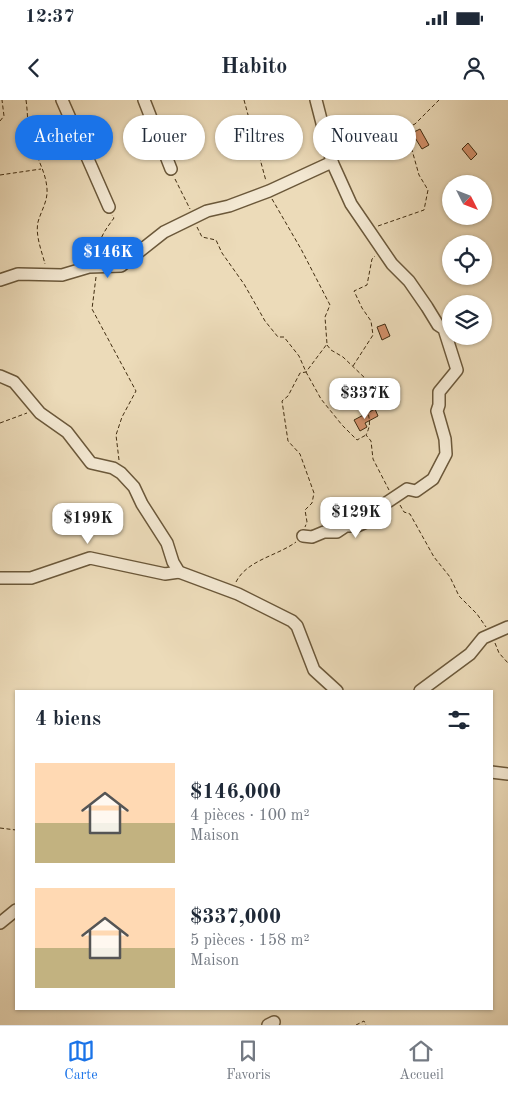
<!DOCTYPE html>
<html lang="fr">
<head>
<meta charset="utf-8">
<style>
	:root { --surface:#fff; --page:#f2f2f3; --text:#1f2937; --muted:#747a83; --line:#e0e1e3; --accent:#1a73e8 }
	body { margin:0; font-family:"Old Standard TT",serif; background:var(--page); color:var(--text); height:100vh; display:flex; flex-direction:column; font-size:19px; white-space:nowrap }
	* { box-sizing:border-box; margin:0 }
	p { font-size:16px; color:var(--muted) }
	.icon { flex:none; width:28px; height:28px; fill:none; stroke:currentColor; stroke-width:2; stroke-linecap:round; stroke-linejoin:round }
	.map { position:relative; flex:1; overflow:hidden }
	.sheet { position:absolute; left:15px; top:590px; width:478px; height:320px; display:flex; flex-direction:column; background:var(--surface); border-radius:0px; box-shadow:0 1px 4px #0004 }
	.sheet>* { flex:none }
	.banner { position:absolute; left:15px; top:15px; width:479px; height:45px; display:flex; gap:10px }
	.needle { width:32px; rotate:132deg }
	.controls { position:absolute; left:442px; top:75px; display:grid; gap:10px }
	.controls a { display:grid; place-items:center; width:50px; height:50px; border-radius:50%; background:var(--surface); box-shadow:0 1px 4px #0004; font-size:25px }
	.price { position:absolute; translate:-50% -42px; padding:0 11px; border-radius:10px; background:#fff; color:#222; font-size:16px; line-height:32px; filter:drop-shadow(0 1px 2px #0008) }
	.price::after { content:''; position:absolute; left:50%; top:30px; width:15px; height:11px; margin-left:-8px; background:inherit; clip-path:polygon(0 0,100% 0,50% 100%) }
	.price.current { background:var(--accent); color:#fff }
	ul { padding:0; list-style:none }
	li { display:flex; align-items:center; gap:15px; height:125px; padding:0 20px }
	li span { display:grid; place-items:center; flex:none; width:140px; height:100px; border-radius:0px; color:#555 }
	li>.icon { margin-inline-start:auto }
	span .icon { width:60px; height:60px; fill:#fffc; stroke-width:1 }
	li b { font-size:21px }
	h2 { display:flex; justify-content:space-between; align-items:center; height:60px; padding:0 20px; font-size:21px }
	.tag { padding:0 18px; border-radius:22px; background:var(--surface); box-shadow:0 1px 4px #0004; font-size:18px; line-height:45px }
	.tag.current { background:var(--accent); color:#fff }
	.status { display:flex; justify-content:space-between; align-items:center; height:35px; padding:0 25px; background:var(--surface); direction:ltr }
	.status svg { height:14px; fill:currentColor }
	header { display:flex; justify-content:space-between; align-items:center; height:65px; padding:0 20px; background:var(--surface); font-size:22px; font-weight:700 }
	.tab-bar { display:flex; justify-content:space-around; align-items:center; height:70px; border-top:1px solid var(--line); background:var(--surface); font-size:14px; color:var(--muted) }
	.tab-bar a { display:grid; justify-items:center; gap:2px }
	.tab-bar .current { color:var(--accent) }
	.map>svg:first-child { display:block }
	.building { fill:#d3906a; stroke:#402c10 }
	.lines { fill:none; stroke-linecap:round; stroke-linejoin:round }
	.minor-casing { stroke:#6b583a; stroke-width:14 }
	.path { stroke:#402c10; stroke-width:1; stroke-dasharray:4 2.5; stroke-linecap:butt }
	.minor { stroke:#f3e8d2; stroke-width:11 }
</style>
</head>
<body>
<div class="status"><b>12:37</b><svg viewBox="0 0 49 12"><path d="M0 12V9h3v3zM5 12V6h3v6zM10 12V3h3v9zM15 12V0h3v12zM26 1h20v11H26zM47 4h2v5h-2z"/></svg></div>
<header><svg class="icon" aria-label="back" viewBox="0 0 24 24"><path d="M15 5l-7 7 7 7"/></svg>Habito<svg class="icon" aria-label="person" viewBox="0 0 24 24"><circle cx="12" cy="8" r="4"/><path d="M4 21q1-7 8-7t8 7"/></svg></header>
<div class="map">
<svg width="508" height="925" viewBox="0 0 508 925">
	<rect width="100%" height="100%" fill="#ecdbb9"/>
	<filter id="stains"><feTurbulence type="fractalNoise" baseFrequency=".004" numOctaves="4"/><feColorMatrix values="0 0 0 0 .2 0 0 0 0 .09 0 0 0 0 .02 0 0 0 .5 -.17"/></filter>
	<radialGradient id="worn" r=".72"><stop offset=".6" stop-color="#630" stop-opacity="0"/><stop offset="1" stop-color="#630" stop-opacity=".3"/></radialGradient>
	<g class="building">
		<path d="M420,29L429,45L422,49L412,33Z"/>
		<path d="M468,43L477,54L471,60L462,49Z"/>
		<path d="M385,224L390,236L382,240L377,227Z"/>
		<path d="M375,309L378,316L365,323L367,327L360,331L354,320Z"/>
	</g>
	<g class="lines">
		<defs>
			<g id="minor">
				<path d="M62,0L109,107"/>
				<path d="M144,0L171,69"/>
				<path d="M0,180L18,174L62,175L89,167L121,166L164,132L207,111L229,106L269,91L332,62"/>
				<path d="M0,276L14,282L40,313L67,332L91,363L113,368L121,373L134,387L142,404L167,443L173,462L179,472L238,494L292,521L297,526L314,570L337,591"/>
				<path d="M303,436L312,437L324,432H337L346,426H357L375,418L380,413L383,405L407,389L416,391L433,379L446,354L445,339L437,311L439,305V292L457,270L444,229L438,225L427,207L409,181L392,164L351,104L332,62L316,0"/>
				<path d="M0,478H31L90,458L165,474L179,472"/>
				<path d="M420,591L470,554L483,538L508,527"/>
				<path d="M491,672L508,674"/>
				<path d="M0,823L16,810"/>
				<path d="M268,925L274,922"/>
			</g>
		</defs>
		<use href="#minor" class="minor-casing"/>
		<g class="path">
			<path d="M26,0C28,13 27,25 30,38C35,55 46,71 47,89C48,101 41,111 38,122C35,135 42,152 45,164"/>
			<path d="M244,0L266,81"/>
			<path d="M0,21L4,16L2,0"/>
			<path d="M342,57L415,24L439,0"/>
			<path d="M0,75L41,69"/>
			<path d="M175,79L190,109"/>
			<path d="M272,99L301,149L330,205L325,217L327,244L306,272L300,273L288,296L282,301L288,341L300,354L314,393L312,403L305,410L307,422L305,427"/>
			<path d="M378,126L424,110L428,90L419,75L410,43L394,33"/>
			<path d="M197,127L202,137L216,140L222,153L244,184L265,221L278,237H284L299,256L306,272L321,299L342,325L357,340L366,335"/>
			<path d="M98,156C97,141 105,130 114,118L112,115"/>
			<path d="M96,177L92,209L136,291L122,317L116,335L119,360"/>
			<path d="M327,245L331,250L343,257L368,281V289L372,300L368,304C367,318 373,321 366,335L371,341L373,359L389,390"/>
			<path d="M353,266L373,235L371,221L362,208L354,191L367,185L372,159L375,156"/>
			<path d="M0,323L27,313"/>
			<path d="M400,405L404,412L410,414L434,457L450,477L459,496L477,514L486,527"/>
			<path d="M236,482C247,460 277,456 296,442"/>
			<path d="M495,543L499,553L508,563"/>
			<path d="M0,728L16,730"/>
			<path d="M356,925L364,921L366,925"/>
		</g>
		<use href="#minor" class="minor"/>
	</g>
	<rect width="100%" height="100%" filter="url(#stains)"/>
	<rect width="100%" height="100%" fill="url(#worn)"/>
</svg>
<div class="controls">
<a><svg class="needle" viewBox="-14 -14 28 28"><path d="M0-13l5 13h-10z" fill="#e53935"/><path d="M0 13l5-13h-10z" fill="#747a83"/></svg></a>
<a><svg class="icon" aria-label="locate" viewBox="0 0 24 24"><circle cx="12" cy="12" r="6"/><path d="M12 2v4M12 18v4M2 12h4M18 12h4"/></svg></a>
<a><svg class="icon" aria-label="layers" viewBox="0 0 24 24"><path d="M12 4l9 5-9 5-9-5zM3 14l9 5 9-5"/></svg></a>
</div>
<b class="price current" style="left:108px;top:179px">$146K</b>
<b class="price" style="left:365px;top:320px">$337K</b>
<b class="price" style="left:356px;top:439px">$129K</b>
<b class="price" style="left:88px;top:445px">$199K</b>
<div class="banner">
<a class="tag current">Acheter</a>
<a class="tag">Louer</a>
<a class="tag">Filtres</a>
<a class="tag">Nouveau</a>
</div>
<section class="sheet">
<h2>4 biens<svg class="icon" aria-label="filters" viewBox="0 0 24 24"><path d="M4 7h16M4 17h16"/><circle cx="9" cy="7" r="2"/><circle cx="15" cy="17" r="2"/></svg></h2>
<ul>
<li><span style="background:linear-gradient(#ffd9b3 60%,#c2b280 0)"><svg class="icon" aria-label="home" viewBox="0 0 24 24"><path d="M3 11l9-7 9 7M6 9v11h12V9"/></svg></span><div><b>$146,000</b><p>4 pièces · 100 m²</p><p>Maison</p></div></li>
<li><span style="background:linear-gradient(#ffd9b3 60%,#c2b280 0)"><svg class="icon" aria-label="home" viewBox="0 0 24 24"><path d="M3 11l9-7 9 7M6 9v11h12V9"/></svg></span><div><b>$337,000</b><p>5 pièces · 158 m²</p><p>Maison</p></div></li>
</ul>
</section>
</div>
<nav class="tab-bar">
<a class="current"><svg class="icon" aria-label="map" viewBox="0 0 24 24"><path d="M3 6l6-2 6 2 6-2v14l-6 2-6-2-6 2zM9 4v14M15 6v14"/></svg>Carte</a>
<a><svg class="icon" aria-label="saved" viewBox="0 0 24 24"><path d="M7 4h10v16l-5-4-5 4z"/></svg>Favoris</a>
<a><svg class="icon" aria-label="home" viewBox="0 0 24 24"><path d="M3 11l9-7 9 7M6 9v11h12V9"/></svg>Accueil</a>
</nav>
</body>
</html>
